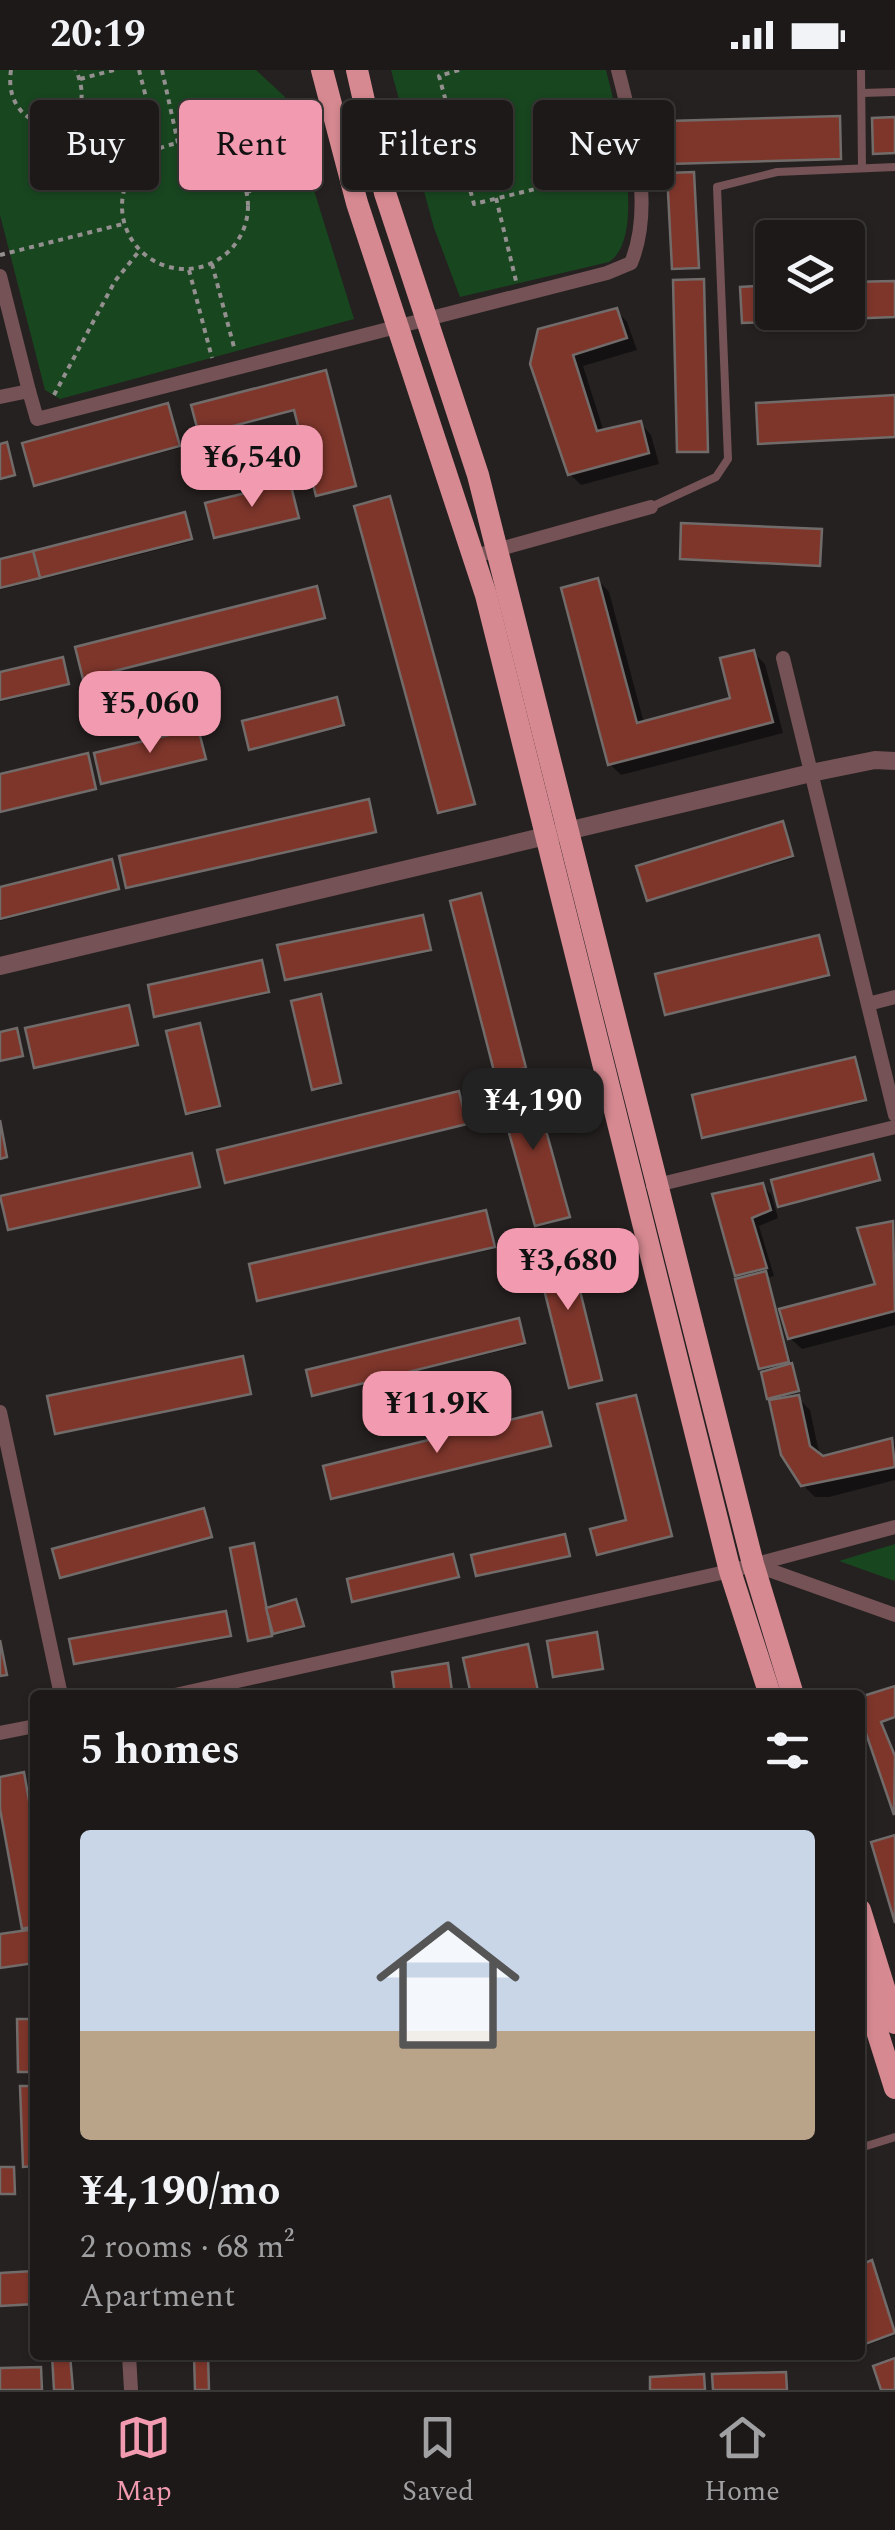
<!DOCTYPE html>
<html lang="en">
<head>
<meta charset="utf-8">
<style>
	:root { --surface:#1c1918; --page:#292625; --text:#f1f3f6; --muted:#a0a0a2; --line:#3a3837; --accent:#f19ab0 }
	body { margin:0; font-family:Spectral,serif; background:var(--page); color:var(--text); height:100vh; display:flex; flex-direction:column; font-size:38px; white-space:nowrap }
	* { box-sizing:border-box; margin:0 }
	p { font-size:32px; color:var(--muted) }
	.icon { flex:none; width:55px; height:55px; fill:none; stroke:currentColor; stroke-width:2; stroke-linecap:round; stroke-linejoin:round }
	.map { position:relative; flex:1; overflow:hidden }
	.sheet { position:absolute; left:30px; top:1620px; width:835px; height:670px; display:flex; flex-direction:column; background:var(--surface); border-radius:10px; box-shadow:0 2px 8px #0004,0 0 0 2px var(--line) }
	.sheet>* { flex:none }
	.guide { position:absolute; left:30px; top:30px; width:835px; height:90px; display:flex; gap:20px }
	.buttons { position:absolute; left:755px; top:150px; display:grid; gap:20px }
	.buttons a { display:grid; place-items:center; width:110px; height:110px; border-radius:10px; background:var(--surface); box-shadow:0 2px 8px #0004,0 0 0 2px var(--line); font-size:50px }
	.price { position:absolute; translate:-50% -85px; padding:0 22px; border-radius:20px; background:var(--accent); color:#111; font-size:32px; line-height:65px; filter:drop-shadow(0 2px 5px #0008) }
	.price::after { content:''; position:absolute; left:50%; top:60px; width:30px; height:22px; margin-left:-15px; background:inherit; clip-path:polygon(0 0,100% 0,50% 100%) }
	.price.active { background:#222; color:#fff }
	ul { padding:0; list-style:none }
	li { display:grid; align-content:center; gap:20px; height:530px; padding:0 50px }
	li span { display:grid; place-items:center; height:310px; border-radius:10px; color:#555 }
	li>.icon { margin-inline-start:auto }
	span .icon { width:180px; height:180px; fill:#fffc; stroke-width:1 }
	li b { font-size:42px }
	h2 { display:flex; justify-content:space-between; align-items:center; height:120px; padding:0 50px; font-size:42px }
	.tag { padding:0 35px; border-radius:10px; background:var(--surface); box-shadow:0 2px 8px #0004,0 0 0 2px var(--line); font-size:35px; line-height:90px }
	.tag.active { background:var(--accent); color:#111 }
	.status { display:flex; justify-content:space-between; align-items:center; height:70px; padding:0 50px; background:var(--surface); direction:ltr }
	.status svg { height:28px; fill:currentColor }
	.dock { display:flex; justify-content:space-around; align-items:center; height:140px; border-top:2px solid var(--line); background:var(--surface); font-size:28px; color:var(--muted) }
	.dock a { display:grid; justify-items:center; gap:5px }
	.dock .active { color:var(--accent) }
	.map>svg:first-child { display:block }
	.green { fill:#18461f }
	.shadow { fill:#0007 }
	.building { fill:#7e362b; stroke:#716b6a; stroke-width:2.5 }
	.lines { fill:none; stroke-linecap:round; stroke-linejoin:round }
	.path { stroke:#93908f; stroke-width:4; stroke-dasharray:5 5; stroke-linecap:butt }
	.service { stroke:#745255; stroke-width:8 }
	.minor { stroke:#745255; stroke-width:14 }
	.tertiary { stroke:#745255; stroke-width:18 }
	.trunk { stroke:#d68991; stroke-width:22 }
</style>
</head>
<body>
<div class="status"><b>20:19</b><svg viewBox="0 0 49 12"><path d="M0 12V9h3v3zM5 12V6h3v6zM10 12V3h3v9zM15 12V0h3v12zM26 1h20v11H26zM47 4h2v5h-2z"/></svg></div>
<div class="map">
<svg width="895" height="2320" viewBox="0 0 895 2320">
	<rect width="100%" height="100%" fill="#252120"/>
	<g class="green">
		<path d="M0,0H256L285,27L354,249L60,329L45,320L0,145Z"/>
		<path d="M391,0H606C616,40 649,166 609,192L460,227L434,158Z"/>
		<path d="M895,1474V1511L839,1491Z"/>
	</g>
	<g class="shadow">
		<path d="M839,49L842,90L672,93Z"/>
		<path d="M693,104L700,199L677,200L675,198Z"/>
		<path d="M703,212L709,382L682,383L680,381Z"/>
		<path d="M895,213V248L744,252L743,219L772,218V242H848V215Z"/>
		<path d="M616,240L627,252L637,280L583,296L604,362L640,353L651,365L659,394L581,415L570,404L533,294Z"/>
		<path d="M326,303L356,417L318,425L297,341L201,364Z"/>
		<path d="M895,328V368L760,373Z"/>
		<path d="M169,338L180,378L36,415Z"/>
		<path d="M289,415L299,449L216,467Z"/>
		<path d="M390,429L475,735L442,744L441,742Z"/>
		<path d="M185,445L193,471L0,520V492Z"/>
		<path d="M821,462V496L682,488Z"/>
		<path d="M598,510L609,522L644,653L733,630L753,582L765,594L783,663L621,705L610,694Z"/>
		<path d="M318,520L325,549L85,608Z"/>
		<path d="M64,592L70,615L0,632V605Z"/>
		<path d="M338,632L345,657L251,679Z"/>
		<path d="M198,661L206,690L104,712Z"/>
		<path d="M89,688L97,720L0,743V707Z"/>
		<path d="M370,734L376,763L129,817Z"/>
		<path d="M784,756L794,788L649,830Z"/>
		<path d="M113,794L120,820L0,851V820Z"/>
		<path d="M423,848L431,882L287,909Z"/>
		<path d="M818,868L829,907L667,943Z"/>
		<path d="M263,895L269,924L157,946Z"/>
		<path d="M322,928L342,1015L316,1021L315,1019Z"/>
		<path d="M128,938L138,977L36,997Z"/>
		<path d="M199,955L221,1038L190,1045L188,1043Z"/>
		<path d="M855,990L866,1032L705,1067Z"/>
		<path d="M533,1015L570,1148L539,1157L537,1155Z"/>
		<path d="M459,1024L467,1055L227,1111Z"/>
		<path d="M191,1085L200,1119L10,1159Z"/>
		<path d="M874,1088L880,1112L780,1136Z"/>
		<path d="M762,1115L771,1124L778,1148L759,1156L774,1206L767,1208L800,1323L794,1324L810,1340L820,1387L891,1370L895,1375V1410L829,1427H815L803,1415L770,1327L742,1210L715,1126Z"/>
		<path d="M486,1143L495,1179L259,1229Z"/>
		<path d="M892,1154L895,1255L802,1279L790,1268L878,1216Z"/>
		<path d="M568,1172L603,1311L573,1319L571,1317Z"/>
		<path d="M520,1252L526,1275L315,1325Z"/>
		<path d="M244,1291L251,1325L58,1363Z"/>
		<path d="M636,1327L672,1467L601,1485L629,1452Z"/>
		<path d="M542,1345L551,1377L334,1428Z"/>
		<path d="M205,1442L212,1469L63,1507Z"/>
		<path d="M566,1469L570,1487L478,1505Z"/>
		<path d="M452,1486L459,1508L354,1531Z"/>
		<path d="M296,1532L304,1558L277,1565L270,1557L272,1567L250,1569L267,1540Z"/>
		<path d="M227,1546L231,1568L76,1593Z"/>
		<path d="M597,1565L604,1600L557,1608L555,1606Z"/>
		<path d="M527,1576L539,1622L473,1625L466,1590Z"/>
		<path d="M447,1596L453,1622L398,1625L395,1604Z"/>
		<path d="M25,1707L35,1764V1894L0,1899V1867L29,1863L24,1858L0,1725V1709Z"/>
		<path d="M873,2195L895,2265L860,2278V2198Z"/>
		<path d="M32,2203L35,2235L0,2237V2206Z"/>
	</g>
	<g class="building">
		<path d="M840,46L841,89L669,94L668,51Z"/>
		<path d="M895,47V83L873,84L872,48Z"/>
		<path d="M694,102L699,198L672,199L667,103Z"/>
		<path d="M704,209L708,382H677L673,210Z"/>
		<path d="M895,211V247L742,253L740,217L772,215V242H848V212Z"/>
		<path d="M617,238L627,268L573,285L597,361L641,351L649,383L568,405L530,294L538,259Z"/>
		<path d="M326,300L356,416L316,426L294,340L199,365L191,335Z"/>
		<path d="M895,325V367L758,374L756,333Z"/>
		<path d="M168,333L180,376L34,416L22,373Z"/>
		<path d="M7,372L15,405L0,409V374Z"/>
		<path d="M290,412L299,448L214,468L205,433Z"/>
		<path d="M390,426L475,734L438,743L354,436Z"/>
		<path d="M185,442L192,469L40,508L33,481Z"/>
		<path d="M681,453L822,459L820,496L680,489Z"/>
		<path d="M33,481L40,508L0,518V489Z"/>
		<path d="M598,508L637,653L730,628L720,588L754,580L773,652L608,695L561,518Z"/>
		<path d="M317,516L325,548L83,609L75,577Z"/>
		<path d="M63,587L69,614L0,630V602Z"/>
		<path d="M337,627L344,655L249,680L242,651Z"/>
		<path d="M198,658L206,689L101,714L94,683Z"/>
		<path d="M88,683L96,719L0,742V704Z"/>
		<path d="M369,729L376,762L126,818L119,786Z"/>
		<path d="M783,751L793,786L647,831L636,796Z"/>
		<path d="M112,789L119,819L0,849V817Z"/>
		<path d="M481,823L526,998L495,1005L450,831Z"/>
		<path d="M423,845L431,880L285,910L277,875Z"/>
		<path d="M819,865L829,905L665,945L655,904Z"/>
		<path d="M262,890L269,922L154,947L148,915Z"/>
		<path d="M321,924L341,1013L312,1020L291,931Z"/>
		<path d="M129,935L138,975L34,998L25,958Z"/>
		<path d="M200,953L220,1036L186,1044L166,961Z"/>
		<path d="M17,958L23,986L0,991V962Z"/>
		<path d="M855,987L866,1030L702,1068L692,1025Z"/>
		<path d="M532,1010L570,1147L535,1156L497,1020Z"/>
		<path d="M459,1021L467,1054L225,1113L217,1080Z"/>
		<path d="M0,1050L7,1087L0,1089Z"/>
		<path d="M192,1083L200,1117L8,1160L0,1126Z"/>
		<path d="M873,1084L880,1110L778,1137L771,1110Z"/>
		<path d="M763,1113L771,1140L752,1148L767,1198L735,1206L712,1124Z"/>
		<path d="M486,1140L495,1177L257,1231L249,1194Z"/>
		<path d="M893,1151L895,1241L788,1269L779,1239L875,1214L857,1158Z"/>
		<path d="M567,1168L602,1310L569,1318L533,1176Z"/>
		<path d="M766,1201L789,1292L759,1299L735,1209Z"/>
		<path d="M519,1248L525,1273L312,1326L306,1300Z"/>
		<path d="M243,1286L251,1324L55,1364L47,1326Z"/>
		<path d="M792,1293L799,1321L767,1329L761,1302Z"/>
		<path d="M636,1325L672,1466L597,1485L590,1459L626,1450L597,1334Z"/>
		<path d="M799,1325L810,1376L823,1386L892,1368L895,1397L801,1416L781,1385L769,1330Z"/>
		<path d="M542,1342L551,1376L331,1429L323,1396Z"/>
		<path d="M204,1438L212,1467L60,1508L52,1479Z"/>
		<path d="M565,1464L570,1486L476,1506L471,1485Z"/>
		<path d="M254,1473L272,1566L248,1571L230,1478Z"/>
		<path d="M453,1484L459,1507L352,1532L347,1509Z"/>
		<path d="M296,1529L304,1556L273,1564L266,1538Z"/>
		<path d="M226,1541L231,1566L74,1594L69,1569Z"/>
		<path d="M597,1562L603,1599L553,1607L547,1571Z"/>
		<path d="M0,1570L7,1605L0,1606Z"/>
		<path d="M528,1574L538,1621L471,1625L463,1588Z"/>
		<path d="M448,1593L452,1621L395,1625L392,1602Z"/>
		<path d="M895,1616V1647L881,1652L895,1686L894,1745L860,1646V1627Z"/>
		<path d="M24,1702L35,1765V1856L22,1859L0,1739V1707Z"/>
		<path d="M895,1765V1853L871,1772Z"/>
		<path d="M35,1859V1893L0,1898V1864Z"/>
		<path d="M17,1949H35V2002H18Z"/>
		<path d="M20,2016H35V2096L23,2097Z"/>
		<path d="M0,2097H14L15,2124H0Z"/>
		<path d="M872,2190L895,2263L860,2276V2195Z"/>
		<path d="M33,2201L35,2234L0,2236V2203Z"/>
		<path d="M52,2285H70L73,2320H54Z"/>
		<path d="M194,2285H208L209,2320H195Z"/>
		<path d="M895,2288V2320H881L873,2296Z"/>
		<path d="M41,2297L42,2320H0V2298Z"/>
		<path d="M786,2302L787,2320H713L712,2304Z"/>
		<path d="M704,2304L705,2320H650V2307Z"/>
	</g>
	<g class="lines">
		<g class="path">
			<path d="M11,0C0,72 107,73 76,0"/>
			<path d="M139,0L159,78"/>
			<path d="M162,0L178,73"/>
			<path d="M459,0L439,6L474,134L625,97"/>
			<path d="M80,9L114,0"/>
			<path d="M74,40L119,69L140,92"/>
			<circle cx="185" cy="136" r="63"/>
			<path d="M412,78L455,67"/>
			<path d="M246,122L309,105"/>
			<path d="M496,128L516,211"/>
			<path d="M0,185L123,154"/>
			<path d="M212,194L235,281"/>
			<path d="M189,200L212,288"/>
			<path d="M54,325L115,211L140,180"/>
		</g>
		<g class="service">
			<path d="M861,0L862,98"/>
			<path d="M862,23L895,22"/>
			<path d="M651,437L716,407L728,389L717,117L777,102L895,97"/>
			<path d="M860,2078L895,2067"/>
		</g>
		<g class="minor">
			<path d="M0,206L29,321"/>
			<path d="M0,327L29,321L37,349L607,203L631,193C655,135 633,59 618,0"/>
			<path d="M475,486L651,437"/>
			<path d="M783,588L895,1045"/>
			<path d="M868,934L895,927"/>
			<path d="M653,1116L895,1057"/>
			<path d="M0,1342L61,1625"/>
			<path d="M755,1495L895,1545"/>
			<path d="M175,1625L730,1501L895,1457"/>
			<path d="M0,1663L35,1656"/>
			<path d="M129,2285L131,2320"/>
		</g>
		<path class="tertiary" d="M0,896L811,703L875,690L895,691"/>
		<g class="trunk">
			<path d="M322,0L357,133L486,525L730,1501L770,1625"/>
			<path d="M357,0L385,123L478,405L753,1494L793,1625"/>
			<path d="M860,1840L895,1953"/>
			<path d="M860,1907L895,2018"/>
		</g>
	</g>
</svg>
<div class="buttons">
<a><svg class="icon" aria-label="layers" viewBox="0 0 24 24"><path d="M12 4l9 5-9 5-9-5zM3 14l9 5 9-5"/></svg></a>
</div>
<b class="price" style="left:252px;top:440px">¥6,540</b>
<b class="price" style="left:150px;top:686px">¥5,060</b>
<b class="price active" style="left:533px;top:1083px">¥4,190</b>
<b class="price" style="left:568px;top:1243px">¥3,680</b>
<b class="price" style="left:437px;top:1386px">¥11.9K</b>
<div class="guide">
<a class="tag">Buy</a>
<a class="tag active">Rent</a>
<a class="tag">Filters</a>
<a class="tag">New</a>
</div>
<section class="sheet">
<h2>5 homes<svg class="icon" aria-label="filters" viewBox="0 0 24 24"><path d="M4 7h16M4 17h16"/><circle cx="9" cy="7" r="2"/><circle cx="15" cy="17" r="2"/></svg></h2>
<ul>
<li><span style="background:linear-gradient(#c9d6e8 65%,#b9a48a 0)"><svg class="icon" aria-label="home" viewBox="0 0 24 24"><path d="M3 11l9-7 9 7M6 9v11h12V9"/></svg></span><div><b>¥4,190/mo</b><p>2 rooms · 68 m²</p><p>Apartment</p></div></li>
</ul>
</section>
</div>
<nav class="dock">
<a class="active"><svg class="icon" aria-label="map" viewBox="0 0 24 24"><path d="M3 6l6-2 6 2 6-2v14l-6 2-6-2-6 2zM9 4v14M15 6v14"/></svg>Map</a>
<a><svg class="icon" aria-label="saved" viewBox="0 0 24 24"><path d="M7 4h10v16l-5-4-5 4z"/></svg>Saved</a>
<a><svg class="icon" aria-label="home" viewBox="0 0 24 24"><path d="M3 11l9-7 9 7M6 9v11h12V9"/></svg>Home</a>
</nav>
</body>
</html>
